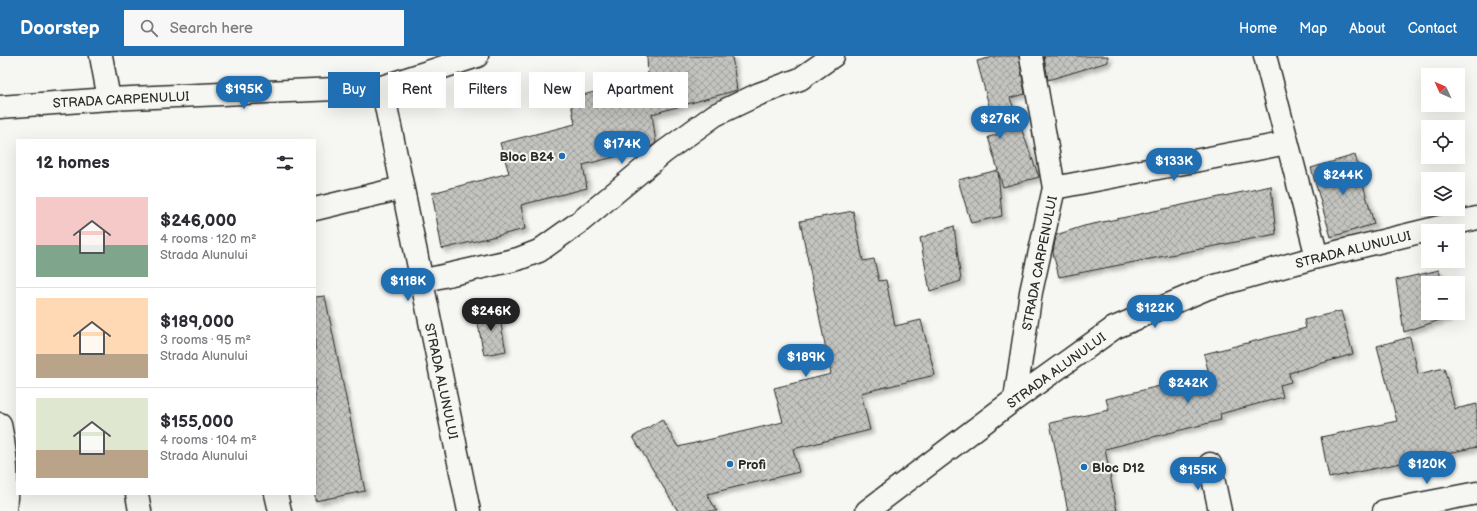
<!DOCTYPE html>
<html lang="en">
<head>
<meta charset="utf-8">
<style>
	:root { --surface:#fff; --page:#f7f7f7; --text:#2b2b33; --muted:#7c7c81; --line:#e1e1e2; --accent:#1f6fb2 }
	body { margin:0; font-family:"Balsamiq Sans",sans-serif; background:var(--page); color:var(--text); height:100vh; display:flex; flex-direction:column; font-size:15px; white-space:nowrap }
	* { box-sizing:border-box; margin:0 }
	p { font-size:13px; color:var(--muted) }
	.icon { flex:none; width:22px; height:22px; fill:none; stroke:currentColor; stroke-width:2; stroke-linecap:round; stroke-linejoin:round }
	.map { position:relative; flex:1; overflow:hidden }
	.details { position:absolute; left:16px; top:83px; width:300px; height:356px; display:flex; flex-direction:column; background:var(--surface); border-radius:0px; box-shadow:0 4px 16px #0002 }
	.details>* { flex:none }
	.banner { position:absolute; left:328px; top:16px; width:380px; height:36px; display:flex; gap:8px }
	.needle { width:26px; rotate:314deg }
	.controls { position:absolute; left:1421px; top:12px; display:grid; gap:8px }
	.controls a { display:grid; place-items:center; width:44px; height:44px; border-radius:0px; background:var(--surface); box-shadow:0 4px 16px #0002; font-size:20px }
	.price { position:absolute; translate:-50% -34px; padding:0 9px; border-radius:14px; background:var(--accent); color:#fff; font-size:13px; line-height:26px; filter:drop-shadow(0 1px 2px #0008) }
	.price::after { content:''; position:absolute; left:50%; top:24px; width:12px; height:9px; margin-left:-6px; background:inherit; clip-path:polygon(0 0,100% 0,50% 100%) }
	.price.current { background:#222; color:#fff }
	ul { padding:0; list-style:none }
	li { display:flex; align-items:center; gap:12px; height:100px; padding:0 20px }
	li+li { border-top:1px solid var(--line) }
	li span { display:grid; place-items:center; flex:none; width:112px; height:80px; border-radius:0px; color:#555 }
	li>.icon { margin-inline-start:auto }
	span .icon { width:48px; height:48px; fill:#fffc; stroke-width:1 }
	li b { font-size:17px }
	h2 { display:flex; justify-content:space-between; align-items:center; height:48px; padding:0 20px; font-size:17px }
	.chip { padding:0 14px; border-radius:0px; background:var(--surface); box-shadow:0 4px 16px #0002; font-size:14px; line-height:36px }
	.chip.current { background:var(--accent); color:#fff }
	header { display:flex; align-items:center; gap:24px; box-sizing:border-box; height:56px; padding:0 20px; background:var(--accent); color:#fff }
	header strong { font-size:19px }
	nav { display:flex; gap:22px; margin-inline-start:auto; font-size:14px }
	.search { width:280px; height:36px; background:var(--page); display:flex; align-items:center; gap:10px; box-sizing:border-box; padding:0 14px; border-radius:0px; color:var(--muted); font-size:15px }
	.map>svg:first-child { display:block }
	.building { fill:url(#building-cross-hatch); stroke:#2b2b2b; filter:url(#shadow) }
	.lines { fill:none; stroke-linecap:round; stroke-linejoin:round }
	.minor-casing { stroke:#2b2b2b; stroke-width:25 }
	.minor { stroke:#f6f6f2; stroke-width:22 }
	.poi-dot { fill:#1f6fb2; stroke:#f6f6f2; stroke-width:1.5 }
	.labels { text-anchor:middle; stroke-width:4; stroke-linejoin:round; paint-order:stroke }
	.street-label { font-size:13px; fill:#2b2b2b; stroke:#f6f6f2 }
	.poi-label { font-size:13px; font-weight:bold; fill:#2b2b2b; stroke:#f6f6f2; text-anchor:start }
</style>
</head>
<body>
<header>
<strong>Doorstep</strong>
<div class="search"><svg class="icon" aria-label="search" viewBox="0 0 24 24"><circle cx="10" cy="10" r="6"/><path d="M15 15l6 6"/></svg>Search here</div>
<nav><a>Home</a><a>Map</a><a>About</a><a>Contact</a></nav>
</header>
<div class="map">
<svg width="1477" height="455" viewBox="0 0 1477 455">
	<defs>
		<pattern id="building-cross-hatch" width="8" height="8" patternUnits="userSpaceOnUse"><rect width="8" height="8" fill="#c3c3c0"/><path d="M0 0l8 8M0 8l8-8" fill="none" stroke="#9f9f9c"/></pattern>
		<filter id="shadow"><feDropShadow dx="3.5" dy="3.5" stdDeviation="2" flood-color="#0004"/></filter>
	</defs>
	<rect width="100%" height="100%" fill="#f6f6f2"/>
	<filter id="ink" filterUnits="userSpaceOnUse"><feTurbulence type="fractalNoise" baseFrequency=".025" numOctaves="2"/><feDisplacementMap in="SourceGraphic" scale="8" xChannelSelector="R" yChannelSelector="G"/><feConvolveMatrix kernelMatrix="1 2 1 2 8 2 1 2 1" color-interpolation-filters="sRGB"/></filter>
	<g filter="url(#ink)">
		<g class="building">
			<path d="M647,0H732L737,34L652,58L656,87L649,92L583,109L587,132L521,149L525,173L442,193L432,137L509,117L500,87L575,68L570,42L648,23Z"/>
			<path d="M997,0H1019L1025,38L1010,42L1039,121L1003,131L998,115L1002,160L971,167L958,124L998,114L988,81L997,79L977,5Z"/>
			<path d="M1044,0H1108V6L1048,24Z"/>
			<path d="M1355,99L1374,168L1331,181L1311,112Z"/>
			<path d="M1271,130L1276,178L1059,221L1053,197L1056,179L1084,170Z"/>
			<path d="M853,155L863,205L874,203L879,225L886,224L895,270L921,264L935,319L861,337L870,374L793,393L799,416L707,438L717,455H678L633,381L662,363L678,391L783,366L774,332L831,318L800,165Z"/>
			<path d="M954,170L961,225L930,235L920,182Z"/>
			<path d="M1439,214L1442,227H1428V257H1449V261L1404,276L1396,224Z"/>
			<path d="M325,240L365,435L315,445V241Z"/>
			<path d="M498,253L506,295L484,299L476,258Z"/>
			<path d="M1341,255L1353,298L1289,317L1291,326L1280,329L1283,341L1220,358L1221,364L1105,393L1117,455H1068L1050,367L1109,354L1106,343L1209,318L1204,298L1306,272L1304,264Z"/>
			<path d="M1410,281L1418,318L1444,312L1455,353L1477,348V391L1329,422L1321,381L1397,365L1377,290Z"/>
		</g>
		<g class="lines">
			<defs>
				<g id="minor">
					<path d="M101,0L109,43"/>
					<path d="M1265,0L1317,201"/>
					<path d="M382,31L469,455"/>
					<path d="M0,51L109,43L382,31L477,0"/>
					<path d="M1054,132L1287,87"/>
					<path d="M315,153L402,132"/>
					<path d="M421,225L518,203L539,195L581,165L664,96L715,59L759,38L800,23L833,0"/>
					<path d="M1015,343L1031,236L1054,132L1031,0"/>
					<path d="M0,368C6,396 8,426 5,455"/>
					<path d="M1210,408L1220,455"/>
					<path d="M137,438L140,455"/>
					<path d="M276,438L280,455"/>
					<path d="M867,455L1015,343L1114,272L1208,232L1317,201L1477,162"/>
					<path d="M1384,455L1477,437"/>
				</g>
			</defs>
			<use href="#minor" class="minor-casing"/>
			<use href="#minor" class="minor"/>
		</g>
	</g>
	<g class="poi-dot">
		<circle cx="562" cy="100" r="4"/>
		<circle cx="730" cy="408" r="4"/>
		<circle cx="1084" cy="411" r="4"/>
	</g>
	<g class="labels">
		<g class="street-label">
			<text transform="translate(121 43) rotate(-3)" y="5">STRADA CARPENULUI</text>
			<text transform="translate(1353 193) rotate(-14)" y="5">STRADA ALUNULUI</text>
			<text transform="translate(1039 207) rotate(-79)" y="5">STRADA CARPENULUI</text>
			<text transform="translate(1056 314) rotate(-36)" y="5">STRADA ALUNULUI</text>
			<text transform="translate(442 325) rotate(78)" y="5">STRADA ALUNULUI</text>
		</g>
		<g class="poi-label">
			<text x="554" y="105" text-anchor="end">Bloc B24</text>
			<text x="738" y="413">Profi</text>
			<text x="1092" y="416">Bloc D12</text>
		</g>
	</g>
</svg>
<div class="controls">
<a><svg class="needle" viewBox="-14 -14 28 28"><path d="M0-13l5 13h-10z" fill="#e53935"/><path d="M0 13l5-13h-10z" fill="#7c7c81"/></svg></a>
<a><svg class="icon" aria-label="locate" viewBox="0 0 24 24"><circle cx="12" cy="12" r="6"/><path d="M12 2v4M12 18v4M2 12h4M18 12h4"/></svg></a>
<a><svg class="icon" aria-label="layers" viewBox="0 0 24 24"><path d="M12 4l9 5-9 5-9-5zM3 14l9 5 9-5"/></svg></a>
<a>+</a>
<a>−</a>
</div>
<b class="price" style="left:244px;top:54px">$195K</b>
<b class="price" style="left:1000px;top:84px">$276K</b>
<b class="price" style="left:622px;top:109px">$174K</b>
<b class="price" style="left:1174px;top:126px">$133K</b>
<b class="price" style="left:1343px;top:140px">$244K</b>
<b class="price" style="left:408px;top:246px">$118K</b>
<b class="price" style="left:1155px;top:273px">$122K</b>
<b class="price current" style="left:491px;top:276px">$246K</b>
<b class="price" style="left:806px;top:322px">$189K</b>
<b class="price" style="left:1188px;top:348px">$242K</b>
<b class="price" style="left:1427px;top:429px">$120K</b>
<b class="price" style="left:1198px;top:435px">$155K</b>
<div class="banner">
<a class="chip current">Buy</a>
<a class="chip">Rent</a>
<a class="chip">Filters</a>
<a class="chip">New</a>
<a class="chip">Apartment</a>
</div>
<section class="details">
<h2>12 homes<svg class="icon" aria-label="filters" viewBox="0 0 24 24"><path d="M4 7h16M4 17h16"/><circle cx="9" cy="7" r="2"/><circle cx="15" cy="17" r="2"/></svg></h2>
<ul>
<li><span style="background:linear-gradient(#f6c9c9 60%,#7fa58c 0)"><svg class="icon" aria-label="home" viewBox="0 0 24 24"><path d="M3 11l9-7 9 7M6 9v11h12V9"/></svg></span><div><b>$246,000</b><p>4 rooms · 120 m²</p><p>Strada Alunului</p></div></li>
<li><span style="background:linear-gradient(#ffd9b3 70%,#b9a48a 0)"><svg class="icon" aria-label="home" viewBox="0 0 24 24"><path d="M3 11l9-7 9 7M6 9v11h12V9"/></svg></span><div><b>$189,000</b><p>3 rooms · 95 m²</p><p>Strada Alunului</p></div></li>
<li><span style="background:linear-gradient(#dfe7d0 65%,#b9a48a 0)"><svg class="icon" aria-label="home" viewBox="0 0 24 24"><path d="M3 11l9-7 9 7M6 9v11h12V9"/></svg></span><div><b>$155,000</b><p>4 rooms · 104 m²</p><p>Strada Alunului</p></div></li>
</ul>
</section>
</div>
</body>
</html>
